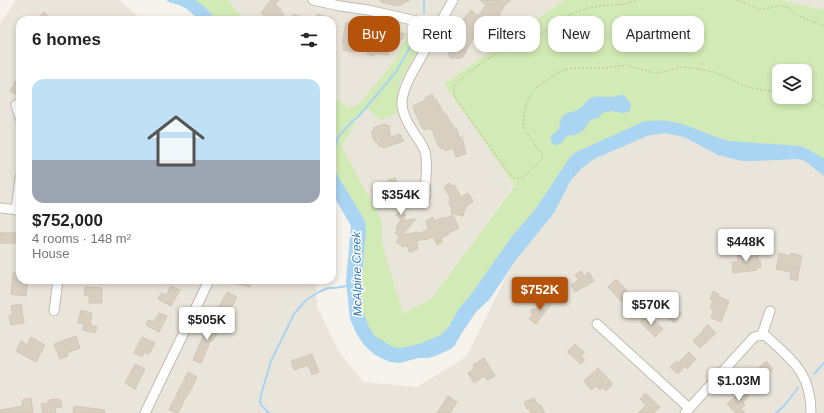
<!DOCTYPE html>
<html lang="en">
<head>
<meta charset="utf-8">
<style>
	:root { --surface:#fff; --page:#f6f6f6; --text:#222; --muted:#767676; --line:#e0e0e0; --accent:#b45309 }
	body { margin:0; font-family:Arial,sans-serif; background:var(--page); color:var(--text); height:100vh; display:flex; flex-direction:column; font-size:15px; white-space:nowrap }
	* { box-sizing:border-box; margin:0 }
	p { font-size:13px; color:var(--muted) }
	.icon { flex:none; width:22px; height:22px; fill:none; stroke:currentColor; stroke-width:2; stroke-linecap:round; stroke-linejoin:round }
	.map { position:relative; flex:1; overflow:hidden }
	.side { position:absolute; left:16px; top:16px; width:320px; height:268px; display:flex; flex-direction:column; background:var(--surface); border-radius:12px; box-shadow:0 2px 6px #0003 }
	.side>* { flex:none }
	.banner { position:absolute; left:348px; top:16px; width:380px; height:36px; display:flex; gap:8px }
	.fabs { position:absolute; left:772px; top:64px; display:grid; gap:8px }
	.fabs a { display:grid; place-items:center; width:40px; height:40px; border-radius:8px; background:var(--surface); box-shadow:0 2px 6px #0003; font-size:20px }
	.price { position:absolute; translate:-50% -34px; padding:0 9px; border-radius:4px; background:#fff; color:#222; font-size:13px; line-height:26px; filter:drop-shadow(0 1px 2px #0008) }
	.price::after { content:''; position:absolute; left:50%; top:24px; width:12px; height:9px; margin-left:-6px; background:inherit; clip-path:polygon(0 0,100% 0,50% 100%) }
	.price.current { background:var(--accent); color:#fff }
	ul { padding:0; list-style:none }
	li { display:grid; align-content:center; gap:8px; height:212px; padding:0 16px }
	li+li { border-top:1px solid var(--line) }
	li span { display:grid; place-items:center; height:124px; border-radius:12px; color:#555 }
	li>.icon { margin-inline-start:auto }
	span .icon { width:72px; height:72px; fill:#fffc; stroke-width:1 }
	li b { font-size:17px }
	h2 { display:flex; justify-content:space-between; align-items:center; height:48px; padding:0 16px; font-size:17px }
	.tag { padding:0 14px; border-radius:12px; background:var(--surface); box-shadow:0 2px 6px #0003; font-size:14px; line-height:36px }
	.tag.current { background:var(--accent); color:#fff }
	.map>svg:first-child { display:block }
	.residential { fill:#eae5da }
	.green { fill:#d2eab5; fill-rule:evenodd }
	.water { fill:#a9d4f2 }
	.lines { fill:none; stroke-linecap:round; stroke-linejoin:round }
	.stream { stroke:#a9d4f2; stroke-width:2 }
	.building { fill:#d8cfc1; stroke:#d3c7b4 }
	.minor-casing { stroke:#c2bbae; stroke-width:11 }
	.path { stroke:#c4b79f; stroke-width:1; stroke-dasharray:2 2; stroke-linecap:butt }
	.minor { stroke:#fff; stroke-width:9 }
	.labels { text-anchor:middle; stroke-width:3; stroke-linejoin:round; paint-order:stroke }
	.water-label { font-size:12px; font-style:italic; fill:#2e7ab2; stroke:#fff }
</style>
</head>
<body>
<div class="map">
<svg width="824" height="413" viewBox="0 0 824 413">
	<rect width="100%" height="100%" fill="#f6f3ec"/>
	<g class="residential">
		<path d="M16,0H119L142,20H20V280H316L317,307L338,350L363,382L417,387L466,357L536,217L562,176L652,128L704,140L729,141L741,144L792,149L824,168V413H0V24Z"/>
		<path d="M228,0H564L444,84L516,188H512L431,299L403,313L382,242V221L342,147L350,108L332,94V20H244Z"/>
		<path d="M781,0H824V10Z"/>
	</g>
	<g class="green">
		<path d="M180,0H228L244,20H205Z"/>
		<path d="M564,0H781L824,10V168L809,157L741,144L729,141L704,140L667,127L592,151L449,341L412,351L381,346L353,310L358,214L332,180V94L349,108L358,105L394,62L412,25L425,29L426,35L400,82L397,97L398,113L380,120L366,108L359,116L342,147L382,221V242L403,313L431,299L513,188H516L444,84ZM779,71H805V97H779Z"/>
	</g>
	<g class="water">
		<path d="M166,0H195L205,7L216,20H198C193,14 187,8 179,5C174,3 171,4 166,0Z"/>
		<path d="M619,95H624L631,105V108L628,112L622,113L612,111L607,112L603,113L598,118L590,120C586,127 583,133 575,135C572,135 568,135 566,137C565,139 564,141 562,142C556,148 550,145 551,136C553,134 556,133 558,130C561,126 559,120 563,116C567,111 572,113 577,110C583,108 585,101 591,98C600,94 610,100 619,95Z"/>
		<path d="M645,121C652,121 660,120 667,121C689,123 708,136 729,141L800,146L810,150L824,159V176L805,161L797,159L754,161H742L718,155L684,137L665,133L647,136L594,159L582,168L571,180L554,213L516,260L489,300L476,312L461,334L455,345L451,349L435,356L428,358H419L399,363L390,362L375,355L364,345L356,333L350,319L346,281L351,226L332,193V166L365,221L366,230L361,286L362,309L369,327L375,336L393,347L402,348L422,343L441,335L450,325L458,310L472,293L513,235L535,210L570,157L576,152Z"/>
	</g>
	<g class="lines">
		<g class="stream">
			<path d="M424,0V13"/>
			<path d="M332,152L336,144V141L339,136L352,121L357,118L364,110L396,72L409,49L416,30"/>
			<path d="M814,374L824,363"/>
			<path d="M269,413L261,405L260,402L261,395L271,361L294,314L306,300L319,292L328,288H335L346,286L349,287"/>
			<path d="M776,413L784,406L798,388"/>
		</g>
	</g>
	<g class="building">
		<path d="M271,0H279L275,5L281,9L280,10L284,14L280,20H270L261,13Z"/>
		<path d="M381,0H410L398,6L381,2Z"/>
		<path d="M480,0H511L503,7L504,8L499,14L502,18L495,26L492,24L488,29L486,27L484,29L480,26L463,57L459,59L458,58L457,59L456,57L453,59L449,56V53L447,52L448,50H447L450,44L439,38V37L449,39L450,37L451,38L457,29L454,28L458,20L461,22L471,10L478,16L486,5Z"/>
		<path d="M44,12L52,20H37Z"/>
		<path d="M293,14L308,19V20H292Z"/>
		<path d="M317,14L332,18L331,20H315Z"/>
		<path d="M346,22L353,24L351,35L371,41L374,30L385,33L383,32V30L405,34L401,41L391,36L388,55L374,53V56L367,54L368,50L358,49L354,52L343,50L344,46L342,43Z"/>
		<path d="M20,74V97L10,91Z"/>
		<path d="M432,94L435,100L436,99L438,104H439L444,114H446L454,128H456L460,138L462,137L466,154L456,157L453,148L445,151L444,148L441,149L440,146L439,147L437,143L432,129L430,130L429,128L424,130L422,127L414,110L413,106L426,100L425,98Z"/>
		<path d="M384,124L390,126L389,129L391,137L400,134L404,141L383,148V146L379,147L377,141L375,142L371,132L374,131L373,128Z"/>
		<path d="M395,178L398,185L406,182L408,189L404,191L407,200L394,206L393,204H392L391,200L388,201L386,194L388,193L386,189L389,182L388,180Z"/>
		<path d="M450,183L452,186L454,185L461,197L468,193L473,201L472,203L467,205L466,209L465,208L463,216L451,213L452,209L449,203L450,198L444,187Z"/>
		<path d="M400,211L406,215L402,221L396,215Z"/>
		<path d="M453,215L459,228L449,233L448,235L441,238L442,242L437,245L434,238H433L432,237L425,240V239L416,241L418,249H414V251L409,252L407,245L403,247L396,242L400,237L395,233L397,230L396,227L400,221L416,219L402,235L418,232L419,234L428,229L426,221L433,217L435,221L442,218H446Z"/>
		<rect x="0" y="233" width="17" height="10"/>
		<path d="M757,252L758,260H760L761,267L757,268V270L733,273L732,262H738L737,254Z"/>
		<path d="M779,253L790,256L791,253L802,256L797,281L790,279L791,272L776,269Z"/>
		<path d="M581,271L584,276L589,272L594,281L575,292L571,285L579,280L575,275Z"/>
		<path d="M13,273H20V280H28L26,296L11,294Z"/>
		<path d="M616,279L631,295L630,297L635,302L628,308L608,287Z"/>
		<path d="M229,280H251L250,287L229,282Z"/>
		<path d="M171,286L180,290L171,306L158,299L161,293L166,295Z"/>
		<path d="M85,287L102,288V303H89V296L84,295Z"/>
		<path d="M713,291L719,294L718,296L729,301L721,322L711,318L714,309L710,308L713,300L710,299Z"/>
		<path d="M227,292L237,297L229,312L219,307Z"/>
		<path d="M544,298L551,304L536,324L529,319L533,314L530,312L533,308L535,310Z"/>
		<path d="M669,302L675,306L673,309L681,313L675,323L661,314Z"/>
		<path d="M21,304L24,323L11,325L9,315H13L11,306Z"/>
		<path d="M81,310L92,313L90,325L97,327L95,333L82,330L84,324L78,323Z"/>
		<path d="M159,313L167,316L159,332L146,325L148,320L154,322Z"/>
		<path d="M647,314L663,329L655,337L640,322Z"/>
		<path d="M212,320L222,325L213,341L211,340L201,363L193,360L201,341Z"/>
		<path d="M708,325L716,333L700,348L693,341L704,330L703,329Z"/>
		<path d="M76,336L80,348L67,353L68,356L60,359L54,344Z"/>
		<path d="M31,337L45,345L36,362L16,351L21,341L27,345Z"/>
		<path d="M142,337L155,343L149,354L144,352L142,357L134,353Z"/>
		<path d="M575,344L584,352L581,356L585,360L581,364L567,352Z"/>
		<path d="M689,352L696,359L687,369L685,366L678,374L670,367L676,361L678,363Z"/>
		<path d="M312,354L319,372L312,375L308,365L294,370L291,361Z"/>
		<path d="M484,358L495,376L487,380L484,376L474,383L468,373L475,368L473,365Z"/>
		<path d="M766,361L773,369L756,383L750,376Z"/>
		<path d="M135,364L145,369L135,389L125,383Z"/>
		<path d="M598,368L613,384L606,391L603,387L600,390L596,386L591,390L584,381Z"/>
		<path d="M188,372L197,377L189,393H188L178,413H176L169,410Z"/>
		<path d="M743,389L749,396L743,403L745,405L741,409L745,413H736L727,404Z"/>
		<path d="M645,393L660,407L654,413H638L646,405L640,399Z"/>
		<path d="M448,396L457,402L450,413H437Z"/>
		<path d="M31,398L33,413H0V410L23,406L22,400Z"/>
		<path d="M534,398L538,405L540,404L545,413H531L529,408L527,409L524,402Z"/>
		<path d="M60,399L62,407L55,408L56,413H43L41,404L49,403V400Z"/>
		<path d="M74,406L105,410L104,413H73Z"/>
	</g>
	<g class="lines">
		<defs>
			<g id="minor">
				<path d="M313,0L340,6L368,10L421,22L437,28"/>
				<path d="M20,103L16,105L20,118"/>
				<path d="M426,195C424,181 429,166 425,152C423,145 418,139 414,133C399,110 398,100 411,75L453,0"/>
				<path d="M0,208L20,210"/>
				<path d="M16,210L20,178"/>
				<path d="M54,311L58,280"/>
				<path d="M597,324L689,408"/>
				<path d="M762,335L766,336C793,361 811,373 811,413"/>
				<path d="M762,335L770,311"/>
				<path d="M145,413L203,293L209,280"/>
				<path d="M685,413L754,337L762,335"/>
			</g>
		</defs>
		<use href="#minor" class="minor-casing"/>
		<g class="path">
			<path d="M636,0C624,5 621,5 609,5C598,6 586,8 576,12C560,18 546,31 532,40C523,45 514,46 505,49C496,53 457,78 454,87C453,91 455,95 456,99L510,175C514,179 519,180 524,177L541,160L542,158V154L526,132L524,127L523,122L526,105L531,94L537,87L557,73L565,70L574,68H603L627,65L654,73H659L681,67L692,68L714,72L748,87L756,89L779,92"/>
			<path d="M737,0L759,9H766L781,5L786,7L801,17L824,26"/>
			<path d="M805,95L810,97L824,107"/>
		</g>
		<use href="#minor" class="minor"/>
	</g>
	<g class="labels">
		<g class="water-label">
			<text transform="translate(357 274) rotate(-91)" y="4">McAlpine Creek</text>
		</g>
	</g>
</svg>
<div class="fabs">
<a><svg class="icon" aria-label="layers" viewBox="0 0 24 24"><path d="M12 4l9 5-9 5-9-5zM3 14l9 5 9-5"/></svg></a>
</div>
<b class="price" style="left:401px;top:216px">$354K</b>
<b class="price" style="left:746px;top:263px">$448K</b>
<b class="price current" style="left:540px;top:311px">$752K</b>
<b class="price" style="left:651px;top:326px">$570K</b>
<b class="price" style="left:207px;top:341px">$505K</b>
<b class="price" style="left:739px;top:402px">$1.03M</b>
<div class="banner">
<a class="tag current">Buy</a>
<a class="tag">Rent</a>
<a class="tag">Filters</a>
<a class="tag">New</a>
<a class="tag">Apartment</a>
</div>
<section class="side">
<h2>6 homes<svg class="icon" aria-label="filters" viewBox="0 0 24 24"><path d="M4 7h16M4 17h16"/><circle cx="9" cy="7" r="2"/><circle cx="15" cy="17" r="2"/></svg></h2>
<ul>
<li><span style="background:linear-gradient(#bfe0f5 65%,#9aa5b1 0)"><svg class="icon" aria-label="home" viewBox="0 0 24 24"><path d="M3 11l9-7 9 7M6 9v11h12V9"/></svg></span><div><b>$752,000</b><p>4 rooms · 148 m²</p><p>House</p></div></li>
</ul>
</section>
</div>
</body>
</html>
